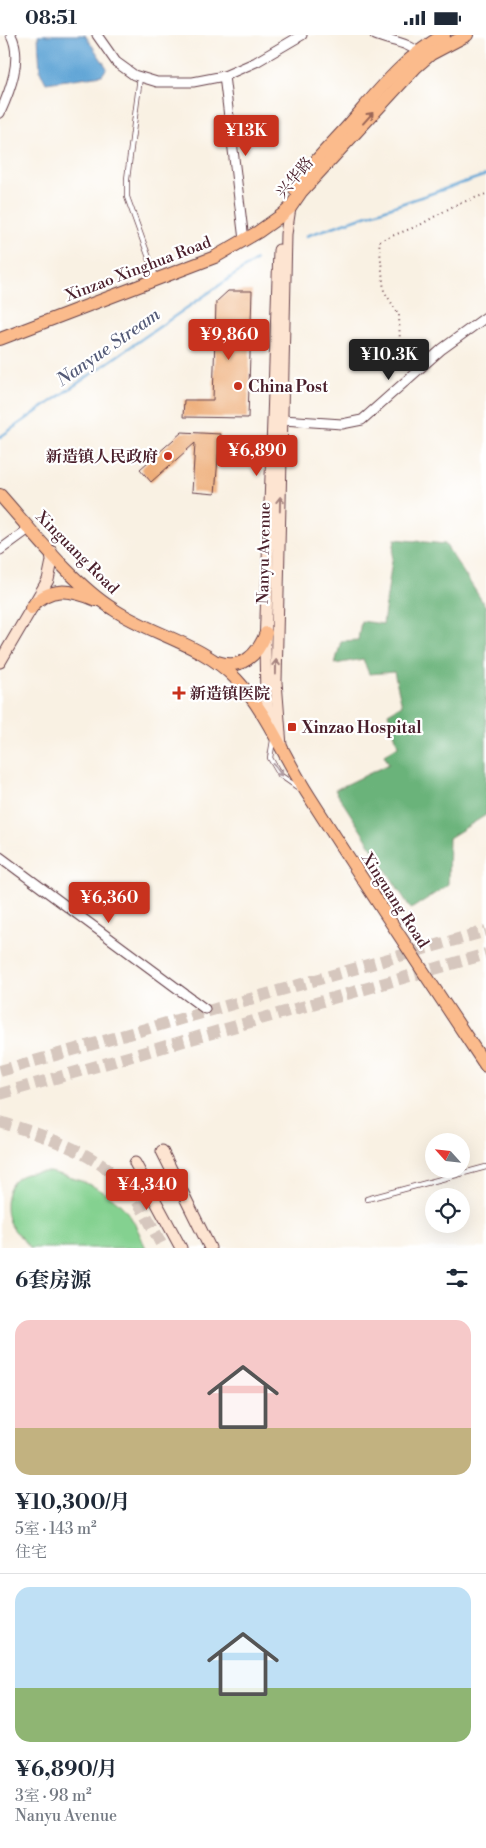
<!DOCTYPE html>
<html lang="zh">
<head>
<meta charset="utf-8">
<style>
	:root { --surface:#fff; --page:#f2f2f3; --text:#1f2937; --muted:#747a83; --line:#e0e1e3; --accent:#c8321e }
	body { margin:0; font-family:"Libre Bodoni","Noto Serif SC",serif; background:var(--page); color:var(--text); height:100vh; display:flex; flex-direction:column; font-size:19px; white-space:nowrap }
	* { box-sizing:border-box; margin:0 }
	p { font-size:16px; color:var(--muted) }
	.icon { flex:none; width:28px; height:28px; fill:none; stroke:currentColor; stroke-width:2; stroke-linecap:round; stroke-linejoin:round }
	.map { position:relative; height:1213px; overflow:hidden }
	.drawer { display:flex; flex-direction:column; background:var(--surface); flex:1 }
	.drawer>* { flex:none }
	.needle { width:32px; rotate:297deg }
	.fabs { position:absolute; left:425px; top:1098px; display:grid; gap:10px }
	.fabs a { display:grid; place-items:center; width:45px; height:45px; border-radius:50%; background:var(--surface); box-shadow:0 5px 20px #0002; font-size:25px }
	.price { position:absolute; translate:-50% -42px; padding:0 11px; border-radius:5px; background:var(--accent); color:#fff; font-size:16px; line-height:32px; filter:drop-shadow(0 1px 2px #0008) }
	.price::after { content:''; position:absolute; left:50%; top:30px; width:15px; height:11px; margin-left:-8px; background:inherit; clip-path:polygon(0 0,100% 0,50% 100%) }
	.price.selected { background:#222; color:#fff }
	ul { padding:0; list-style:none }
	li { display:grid; align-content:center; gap:10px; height:265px; padding:0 15px }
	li+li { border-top:1px solid var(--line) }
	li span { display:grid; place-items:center; height:155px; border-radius:15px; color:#555 }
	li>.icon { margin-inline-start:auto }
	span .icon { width:90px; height:90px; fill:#fffc; stroke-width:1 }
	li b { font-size:21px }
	h2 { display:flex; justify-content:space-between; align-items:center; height:60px; padding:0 15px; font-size:21px }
	.status { display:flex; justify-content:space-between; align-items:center; height:35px; padding:0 25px; background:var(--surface); direction:ltr }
	.status svg { height:14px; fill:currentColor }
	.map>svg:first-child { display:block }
	.green { fill:#84d190; stroke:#67785e }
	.forest { fill:#6bb37a; stroke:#5a6952 }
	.water { fill:#60a5d6; stroke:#556280 }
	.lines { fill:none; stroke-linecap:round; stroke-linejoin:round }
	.stream { stroke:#60a5d6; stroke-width:2.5 }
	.building { fill:#eead78 }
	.primary-tunnel { stroke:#d6c7be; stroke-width:12; stroke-dasharray:12 6; stroke-linecap:butt }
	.lane-casing { stroke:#643e47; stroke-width:6 }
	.street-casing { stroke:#643e47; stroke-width:11 }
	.secondary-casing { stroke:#643e47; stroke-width:13 }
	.primary-casing { stroke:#643e47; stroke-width:14 }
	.path { stroke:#643e47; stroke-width:2; stroke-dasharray:1 4; stroke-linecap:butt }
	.lane { stroke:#fff; stroke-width:4.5 }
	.street { stroke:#fff; stroke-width:9 }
	.secondary { stroke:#fde4d1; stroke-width:11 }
	.primary { stroke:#fbbb8c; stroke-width:12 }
	.oneway { stroke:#9a6557 }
	.oneway2 { stroke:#a4827e }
	.oneway3 { stroke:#ae9aa0 }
	.poi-dot { fill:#c8321e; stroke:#fff; stroke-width:2 }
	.labels { text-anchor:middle; stroke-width:4.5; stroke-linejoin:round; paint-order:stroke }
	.street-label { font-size:16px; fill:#4a1f2b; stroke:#fff }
	.poi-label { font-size:16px; font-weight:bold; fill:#4a1f2b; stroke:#fff; text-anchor:start }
	.water-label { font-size:18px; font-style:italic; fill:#545b78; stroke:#fff }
</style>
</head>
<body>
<div class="status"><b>08:51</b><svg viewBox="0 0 49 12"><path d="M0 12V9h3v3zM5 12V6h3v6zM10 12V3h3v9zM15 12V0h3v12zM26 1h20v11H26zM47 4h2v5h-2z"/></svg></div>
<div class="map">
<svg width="486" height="1213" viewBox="0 0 486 1213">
	<rect width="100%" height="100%" fill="#fff"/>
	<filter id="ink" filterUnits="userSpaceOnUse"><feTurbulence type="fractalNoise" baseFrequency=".02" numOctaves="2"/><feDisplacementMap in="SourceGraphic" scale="10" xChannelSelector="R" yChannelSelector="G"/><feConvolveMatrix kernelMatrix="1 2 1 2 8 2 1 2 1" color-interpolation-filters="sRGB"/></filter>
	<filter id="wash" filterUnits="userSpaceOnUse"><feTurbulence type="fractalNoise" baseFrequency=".0096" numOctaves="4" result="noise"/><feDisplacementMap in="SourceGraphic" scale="20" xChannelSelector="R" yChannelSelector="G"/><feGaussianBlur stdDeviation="1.12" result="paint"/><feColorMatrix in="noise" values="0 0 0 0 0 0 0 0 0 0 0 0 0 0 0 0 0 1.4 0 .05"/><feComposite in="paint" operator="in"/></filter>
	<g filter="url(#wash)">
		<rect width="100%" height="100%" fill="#f9f1e3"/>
		<path class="green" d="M49,1137C79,1143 113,1156 130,1181C137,1191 141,1203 146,1213H30C23,1205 15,1197 10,1189C3,1176 5,1150 19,1142C28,1137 39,1137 49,1137Z"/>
		<path class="forest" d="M395,504L445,509L486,572V780L449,803L448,850L411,874L335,755L389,729L384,720L398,711L388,678L402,670L394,637L369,639L363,624L335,629L341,606L358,605L361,586L383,589Z"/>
		<path class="water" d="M38,0H85L107,33L102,40L46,48L40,36Z"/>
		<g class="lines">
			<g class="stream">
				<path d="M306,201L486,140"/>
				<path d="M0,402L256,225"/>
			</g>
		</g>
		<g id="blocks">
			<g class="building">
				<path d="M228,256H252L248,383L183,382L184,365H213L216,267Z"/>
				<path d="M182,397L220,399L215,459L192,457L195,408L151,447L140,434Z"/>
			</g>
		</g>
	</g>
	<g filter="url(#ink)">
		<use href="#blocks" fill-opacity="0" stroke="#643e47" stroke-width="1"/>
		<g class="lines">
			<g class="primary-tunnel">
				<path d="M0,1036L486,896"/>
				<path d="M0,1059L486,919"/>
				<path d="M0,1087C40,1099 94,1117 123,1148C140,1166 152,1191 163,1213"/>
			</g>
			<defs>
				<g id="lane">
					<path d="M140,42L127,144V162L156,242"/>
					<path d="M273,705L270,723L280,740L300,754"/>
					<path d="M367,1164L486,1132"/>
				</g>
				<g id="street">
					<path d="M97,0L116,27L134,40L157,47H193L224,41L256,27L302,0"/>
					<path d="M375,0C391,7 409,6 421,21"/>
					<path d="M224,41L244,205"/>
					<path d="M0,78C10,56 23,23 11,0"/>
					<path d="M283,385L342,389L362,385L442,314L486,282"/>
					<path d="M0,515L30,493"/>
					<path d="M0,822L205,974"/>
				</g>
				<g id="secondary">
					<path d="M0,627L48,545L52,526L51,516"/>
					<path d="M270,688L266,662L265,611L279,215"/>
					<path d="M281,711L276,647L286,199L290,173"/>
					<path d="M162,1116L210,1213"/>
					<path d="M135,1128L181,1213"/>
					<path d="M155,1162C158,1150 167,1145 178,1150"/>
				</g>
				<g id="primary">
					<path d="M295,154C309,131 329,112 347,92C376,59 404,22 444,0"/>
					<path d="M0,304L215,222L258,197L282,180L290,173L301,157L416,32L431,19L467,0"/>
					<path d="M0,460C32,496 73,549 113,574C152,600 203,609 236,644C268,678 284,723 309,761C367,852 426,941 486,1031"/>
					<path d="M31,573C49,550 72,555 96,565"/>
					<path d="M217,627C242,635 257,621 266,598"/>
				</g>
			</defs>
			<use href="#lane" class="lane-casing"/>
			<use href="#street" class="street-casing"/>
			<use href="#secondary" class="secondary-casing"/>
			<use href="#primary" class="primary-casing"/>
			<path class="path" d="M415,325L400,310L399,280L384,256L379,206L420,190L455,170L486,159"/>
			<use href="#lane" class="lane"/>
			<use href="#street" class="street"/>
			<use href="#secondary" class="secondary"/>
			<use href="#primary" class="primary"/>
		</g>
		<defs><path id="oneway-shaft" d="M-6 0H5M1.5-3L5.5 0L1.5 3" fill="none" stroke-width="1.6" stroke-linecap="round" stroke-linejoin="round" transform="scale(1.25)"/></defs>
		<use class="oneway" href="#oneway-shaft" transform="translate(368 83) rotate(-48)"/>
		<g class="oneway2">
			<use href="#oneway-shaft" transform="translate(280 469) rotate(-89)"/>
			<use href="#oneway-shaft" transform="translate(276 632) rotate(-89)"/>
		</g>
		<use class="oneway3" href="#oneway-shaft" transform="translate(278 735) rotate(54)"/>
	</g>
	<g class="poi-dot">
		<circle cx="238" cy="351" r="5"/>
		<circle cx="168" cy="421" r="5"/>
		<path d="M176.5 650.5h5v5h5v5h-5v5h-5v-5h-5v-5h5z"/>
		<rect x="287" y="687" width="10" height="10" rx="2.5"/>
	</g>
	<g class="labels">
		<g class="street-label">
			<text transform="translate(294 142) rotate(-50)" y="6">兴华路</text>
			<text transform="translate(138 233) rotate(-21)" y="6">Xinzao Xinghua Road</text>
			<text transform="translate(78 517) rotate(45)" y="6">Xinguang Road</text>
			<text transform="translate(263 518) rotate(-89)" y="6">Nanyu Avenue</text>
			<text transform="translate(396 865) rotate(57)" y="6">Xinguang Road</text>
		</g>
		<g class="poi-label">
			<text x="248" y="357">China Post</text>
			<text x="158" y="427" text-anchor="end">新造镇人民政府</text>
			<text x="190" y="664">新造镇医院</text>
			<text x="302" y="698">Xinzao Hospital</text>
		</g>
		<g class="water-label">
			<text transform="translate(108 312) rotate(-35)" y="6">Nanyue Stream</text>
		</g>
	</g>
</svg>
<div class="fabs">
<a><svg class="needle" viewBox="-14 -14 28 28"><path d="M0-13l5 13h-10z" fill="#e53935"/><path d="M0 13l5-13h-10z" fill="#747a83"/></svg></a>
<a><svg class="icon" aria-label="locate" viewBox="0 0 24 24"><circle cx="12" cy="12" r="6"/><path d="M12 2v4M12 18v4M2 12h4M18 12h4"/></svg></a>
</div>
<b class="price" style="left:246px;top:122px">¥13K</b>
<b class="price" style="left:229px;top:326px">¥9,860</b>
<b class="price selected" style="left:389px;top:346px">¥10.3K</b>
<b class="price" style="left:257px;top:442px">¥6,890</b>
<b class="price" style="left:109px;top:889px">¥6,360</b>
<b class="price" style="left:147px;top:1176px">¥4,340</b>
</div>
<section class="drawer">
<h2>6套房源<svg class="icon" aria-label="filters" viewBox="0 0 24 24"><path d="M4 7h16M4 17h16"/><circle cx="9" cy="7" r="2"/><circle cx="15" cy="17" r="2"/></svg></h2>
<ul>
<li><span style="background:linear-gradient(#f6c9c9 70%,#c2b280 0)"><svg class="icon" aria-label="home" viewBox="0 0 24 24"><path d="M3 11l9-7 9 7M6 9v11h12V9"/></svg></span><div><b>¥10,300/月</b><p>5室 · 143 m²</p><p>住宅</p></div></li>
<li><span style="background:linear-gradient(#bfe0f5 65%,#8fb573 0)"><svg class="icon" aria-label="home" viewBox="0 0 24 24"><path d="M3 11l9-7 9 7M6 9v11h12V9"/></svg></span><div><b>¥6,890/月</b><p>3室 · 98 m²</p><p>Nanyu Avenue</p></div></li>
</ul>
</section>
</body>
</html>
